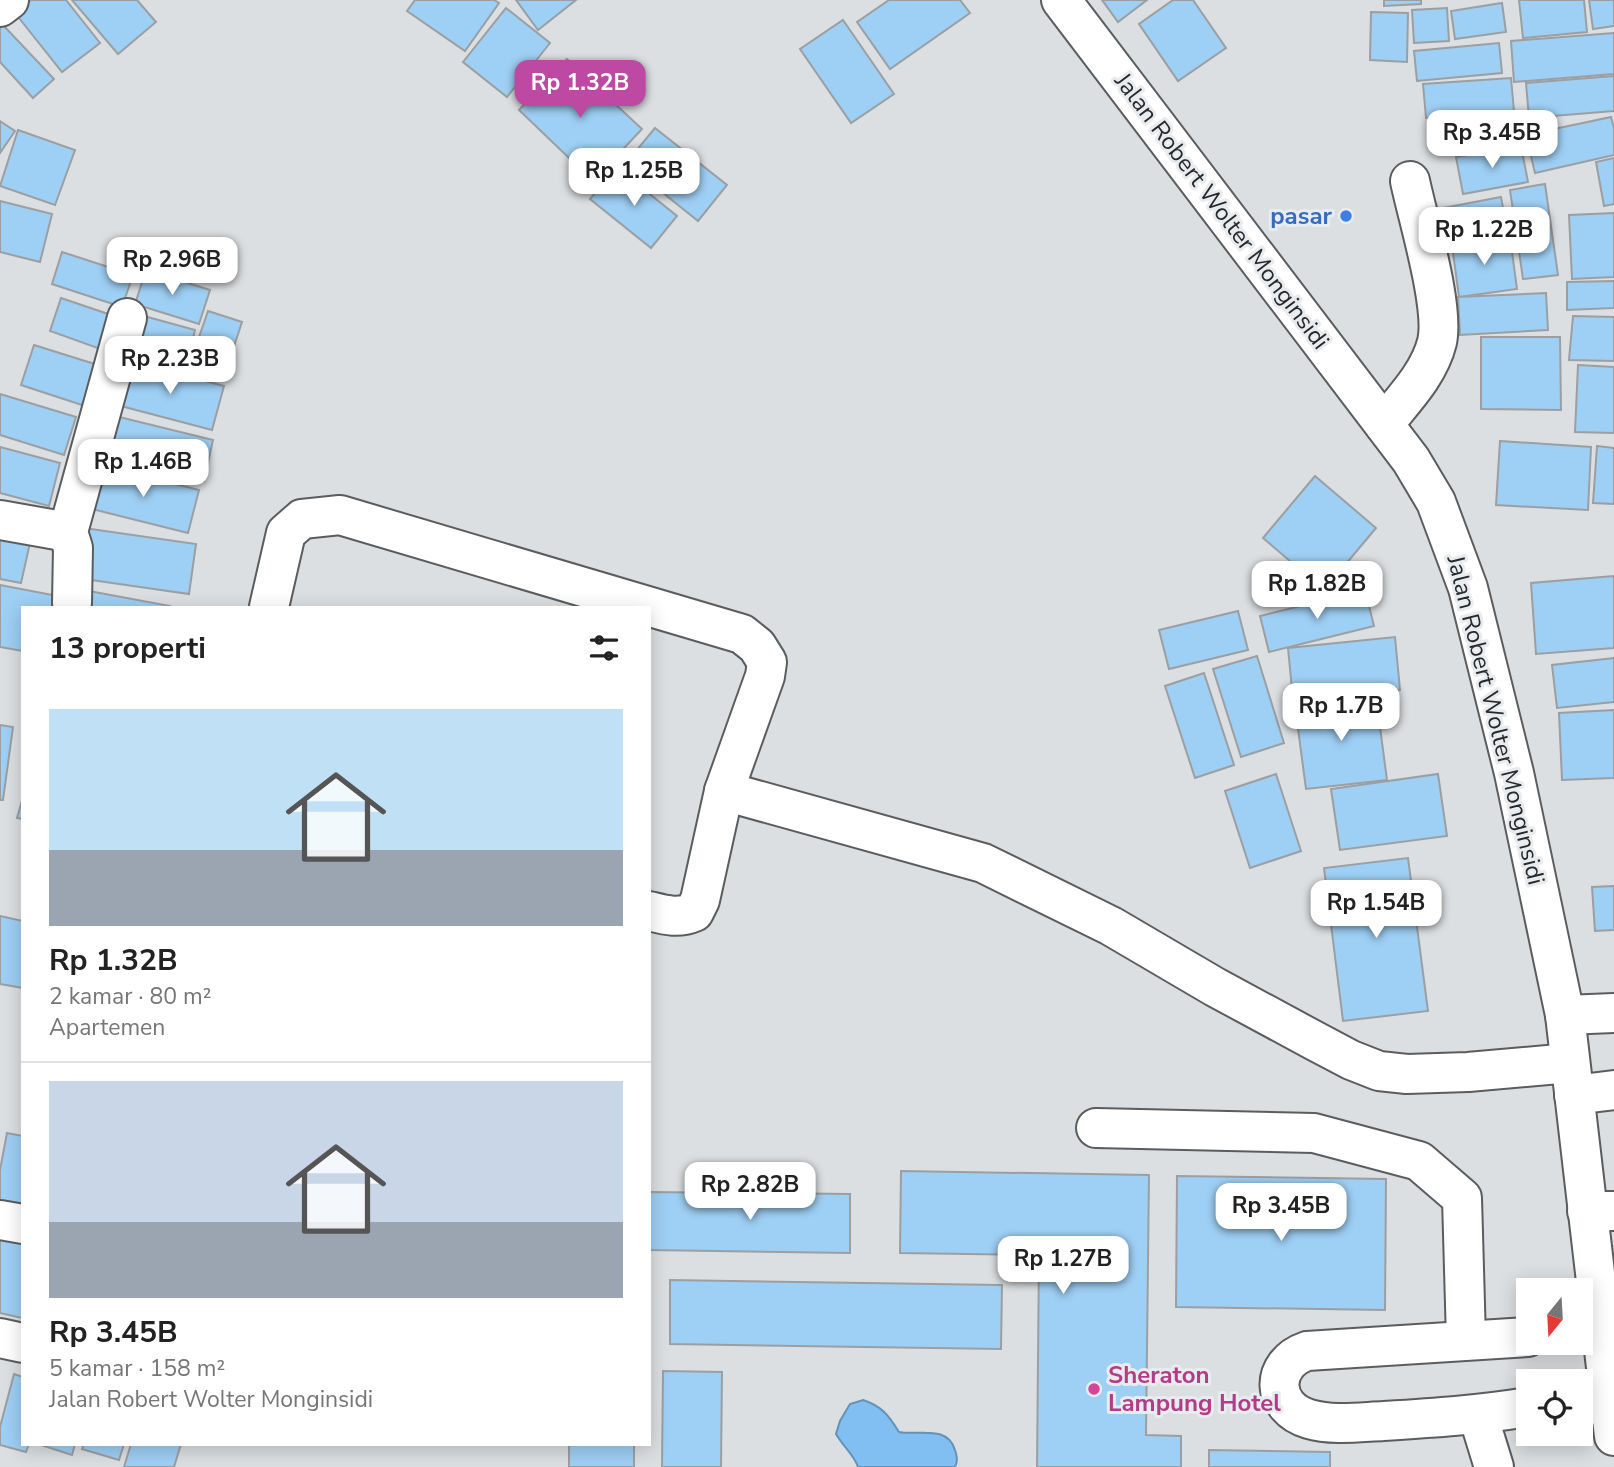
<!DOCTYPE html>
<html lang="id">
<head>
<meta charset="utf-8">
<style>
	:root { --surface:#fff; --page:#f2f2f2; --text:#222; --muted:#767676; --line:#e0e0e0; --accent:#bd49a2 }
	body { margin:0; font-family:"Nunito Sans",sans-serif; background:var(--page); color:var(--text); height:100vh; display:flex; flex-direction:column; font-size:26px; white-space:nowrap }
	* { box-sizing:border-box; margin:0 }
	p { font-size:23px; color:var(--muted) }
	.icon { flex:none; width:38px; height:38px; fill:none; stroke:currentColor; stroke-width:2; stroke-linecap:round; stroke-linejoin:round }
	.map { position:relative; flex:1; overflow:hidden }
	.sheet { position:absolute; left:21px; top:606px; width:630px; height:840px; display:flex; flex-direction:column; background:var(--surface); border-radius:0px; box-shadow:0 4px 18px #0003 }
	.sheet>* { flex:none }
	.needle { width:46px; rotate:198deg }
	.fabs { position:absolute; left:1516px; top:1278px; display:grid; gap:14px }
	.fabs a { display:grid; place-items:center; width:77px; height:77px; border-radius:0px; background:var(--surface); box-shadow:0 4px 18px #0003; font-size:35px }
	.price { position:absolute; translate:-50% -60px; padding:0 16px; border-radius:14px; background:#fff; color:#222; font-size:23px; line-height:46px; filter:drop-shadow(0 2px 4px #0008) }
	.price::after { content:''; position:absolute; left:50%; top:42px; width:21px; height:16px; margin-left:-10px; background:inherit; clip-path:polygon(0 0,100% 0,50% 100%) }
	.price.on { background:var(--accent); color:#fff }
	ul { padding:0; list-style:none }
	li { display:grid; align-content:center; gap:14px; height:371px; padding:0 28px }
	li+li { border-top:2px solid var(--line) }
	li span { display:grid; place-items:center; height:217px; border-radius:0px; color:#555 }
	li>.icon { margin-inline-start:auto }
	span .icon { width:126px; height:126px; fill:#fffc; stroke-width:1 }
	li b { font-size:30px }
	h2 { display:flex; justify-content:space-between; align-items:center; height:84px; padding:0 28px; font-size:30px }
	.map>svg:first-child { display:block }
	.water { fill:#81bff3; stroke:#6692b6; stroke-width:2 }
	.building { fill:#9ecff4; stroke:#9c9fa2; stroke-width:2 }
	.lines { fill:none; stroke-linecap:round; stroke-linejoin:round }
	.minor-casing { stroke:#5a5d5f; stroke-width:42 }
	.highway-casing { stroke:#5a5d5f; stroke-width:42 }
	.minor { stroke:#fff; stroke-width:38 }
	.highway { stroke:#fff; stroke-width:38 }
	.shop-dot { fill:#3f7fe0; stroke:#e9ecef; stroke-width:2.5 }
	.hotel-dot { fill:#d1479c; stroke:#e9ecef; stroke-width:2.5 }
	.labels { text-anchor:middle; stroke-width:6; stroke-linejoin:round; paint-order:stroke }
	.street-label { font-size:24px; fill:#272829; stroke:#e9ecef }
	.shop-label { font-size:24px; font-weight:bold; fill:#366cbe; stroke:#e9ecef; text-anchor:end }
	.hotel-label { font-size:24px; font-weight:bold; fill:#b23c85; stroke:#e9ecef; text-anchor:start }
</style>
</head>
<body>
<div class="map">
<svg width="1614" height="1467" viewBox="0 0 1614 1467">
	<rect width="100%" height="100%" fill="#dbdfe2"/>
	<path class="water" d="M863,1400C882,1406 889,1416 899,1432C917,1436 947,1424 955,1450C957,1457 958,1460 955,1467H858C855,1456 842,1445 836,1434L840,1421L850,1404Z"/>
	<g class="building">
		<path d="M31,0H66L100,43L62,72L15,13Z"/>
		<path d="M72,0H137L156,22L118,54Z"/>
		<path d="M415,0H494L499,3L465,51L407,11Z"/>
		<path d="M516,0H576L538,30Z"/>
		<path d="M889,0H960L970,13L890,69L857,22Z"/>
		<path d="M1102,0H1147L1118,22Z"/>
		<path d="M1173,0H1193L1226,48L1178,81L1139,24Z"/>
		<path d="M1384,0H1421V4L1384,6Z"/>
		<path d="M1519,0H1584L1587,32L1523,38Z"/>
		<path d="M1589,0H1614V26L1593,29Z"/>
		<path d="M1502,3L1506,32L1455,39L1451,11Z"/>
		<path d="M506,8L550,43L507,97L463,62Z"/>
		<path d="M1447,8L1449,41L1414,43L1412,10Z"/>
		<path d="M1371,12L1408,13L1407,62L1370,60Z"/>
		<path d="M843,20L894,94L851,123L800,49Z"/>
		<path d="M3,25L54,79L33,98L0,62V27Z"/>
		<path d="M1614,33V74L1514,82L1511,41Z"/>
		<path d="M1499,43L1502,73L1417,81L1414,51Z"/>
		<path d="M567,59L642,129L593,181L519,110Z"/>
		<path d="M1614,76V111L1529,118L1526,83Z"/>
		<path d="M1511,78L1514,111L1426,118L1423,84Z"/>
		<path d="M1611,117L1614,128V155L1535,173L1526,135Z"/>
		<path d="M0,121L15,131L0,153Z"/>
		<path d="M655,128L727,185L698,221L626,163Z"/>
		<path d="M18,130L75,150L55,205L0,186Z"/>
		<path d="M1521,146L1528,182L1463,194L1456,157Z"/>
		<path d="M1614,158V204L1604,206L1596,162Z"/>
		<path d="M616,167L677,216L651,248L590,199Z"/>
		<path d="M1545,184L1558,275L1523,279L1510,190Z"/>
		<path d="M1501,197L1507,229L1445,241L1438,209Z"/>
		<path d="M0,201L52,214L40,262L0,252Z"/>
		<path d="M1614,213V277L1572,279L1569,215Z"/>
		<path d="M1510,237L1517,289L1459,297L1452,245Z"/>
		<path d="M62,252L133,275L122,307L52,284Z"/>
		<path d="M146,270L210,290L199,324L135,304Z"/>
		<path d="M1614,281V308L1567,310V282Z"/>
		<path d="M1546,293L1548,330L1460,335L1458,297Z"/>
		<path d="M61,298L117,317L106,351L50,331Z"/>
		<path d="M208,311L242,322L223,380L188,369Z"/>
		<path d="M133,313L195,330L186,367L123,350Z"/>
		<path d="M1573,316L1614,317V361L1569,360Z"/>
		<path d="M1481,337H1560L1561,410L1481,409Z"/>
		<path d="M34,345L101,366L88,407L21,385Z"/>
		<path d="M129,361L224,386L212,430L117,405Z"/>
		<path d="M1578,365L1614,367V433L1575,432Z"/>
		<path d="M0,394L76,417L64,455L0,435Z"/>
		<path d="M107,414L213,440L204,481L97,456Z"/>
		<path d="M1500,441L1591,447L1588,510L1496,505Z"/>
		<path d="M1597,446L1614,448V504L1593,503Z"/>
		<path d="M0,447L60,463L49,506L0,493Z"/>
		<path d="M98,465L199,490L188,533L88,508Z"/>
		<path d="M1315,476L1376,528L1324,590L1263,538Z"/>
		<path d="M0,527L32,534L21,583L0,579Z"/>
		<path d="M84,528L196,544L189,594L77,578Z"/>
		<path d="M1614,576V648L1536,654L1531,583Z"/>
		<path d="M0,585L63,597L61,607H23V651L0,647Z"/>
		<path d="M1365,590L1374,626L1269,652L1260,616Z"/>
		<path d="M89,591L170,606V607H86Z"/>
		<path d="M1238,611L1248,650L1169,669L1159,630Z"/>
		<path d="M1395,637L1400,690L1293,700L1288,648Z"/>
		<path d="M1257,656L1284,743L1241,757L1213,669Z"/>
		<path d="M1614,658V702L1557,708L1552,665Z"/>
		<path d="M1204,673L1234,765L1195,778L1165,686Z"/>
		<path d="M1376,697L1387,780L1306,789L1295,706Z"/>
		<path d="M1614,710V778L1562,780L1559,713Z"/>
		<path d="M0,725L13,727L3,800H0Z"/>
		<path d="M1276,774L1301,851L1250,868L1225,791Z"/>
		<path d="M1438,774L1447,836L1340,850L1331,789Z"/>
		<path d="M23,797V819L17,818Z"/>
		<path d="M1408,858L1428,1011L1343,1021L1324,868Z"/>
		<path d="M1614,886V930L1595,931L1592,887Z"/>
		<path d="M0,916L23,921V988L0,984Z"/>
		<path d="M7,1133L23,1136V1212L0,1207V1170Z"/>
		<path d="M901,1171L1149,1175L1146,1435L1181,1436V1467H1037L1039,1255L900,1253Z"/>
		<path d="M1177,1176L1386,1179L1385,1310L1176,1307Z"/>
		<path d="M649,1192L850,1194V1253L649,1250Z"/>
		<path d="M0,1233L23,1238L22,1318L0,1313Z"/>
		<path d="M670,1280L1002,1285L1001,1349L670,1344Z"/>
		<path d="M663,1371L722,1372L721,1467H662Z"/>
		<path d="M14,1374L23,1377V1444H29L26,1452L0,1445V1427Z"/>
		<path d="M38,1444H75L72,1455Z"/>
		<path d="M84,1444H124L119,1460L82,1449Z"/>
		<path d="M131,1444H181L174,1467H124Z"/>
		<rect x="569" y="1444" width="65" height="23"/>
		<path d="M1209,1450L1330,1452V1467H1209Z"/>
	</g>
	<g class="lines">
		<defs>
			<g id="minor">
				<path d="M0,7L9,0"/>
				<path d="M1384,424C1404,399 1429,374 1437,342C1445,307 1418,219 1410,181"/>
				<path d="M0,520L68,532"/>
				<path d="M72,603L73,548L68,532L127,318"/>
				<path d="M269,607L286,533L302,519L340,515L742,634L757,646L767,662L765,676L724,791L700,900L694,912C678,919 665,915 649,911"/>
				<path d="M724,791L983,863L1111,926L1215,987L1315,1041L1351,1060L1379,1071L1407,1074L1468,1072L1570,1063"/>
				<path d="M1565,1015L1614,1013"/>
				<path d="M1574,1095L1614,1090"/>
				<path d="M1096,1128L1314,1133L1419,1161L1462,1198L1466,1340"/>
				<path d="M1587,1211H1614"/>
				<path d="M0,1220L23,1224"/>
				<path d="M1528,1337L1307,1351C1269,1364 1271,1408 1309,1419C1333,1426 1360,1422 1384,1421C1432,1418 1480,1415 1528,1407"/>
				<path d="M0,1338L23,1343"/>
				<path d="M1580,1405L1610,1404"/>
				<path d="M1478,1415L1494,1467"/>
			</g>
			<path id="highway" d="M1061,0L1411,460L1436,502L1468,588L1514,773L1565,1015L1614,1436"/>
		</defs>
		<use href="#minor" class="minor-casing"/>
		<use href="#highway" class="highway-casing"/>
		<use href="#minor" class="minor"/>
		<use href="#highway" class="highway"/>
	</g>
	<circle class="shop-dot" cx="1346" cy="216" r="7"/>
	<circle class="hotel-dot" cx="1094" cy="1389" r="7"/>
	<g class="labels">
		<g class="street-label">
			<text transform="translate(1222 211) rotate(53)" y="8">Jalan Robert Wolter Monginsidi</text>
			<text transform="translate(1496 720) rotate(76)" y="8">Jalan Robert Wolter Monginsidi</text>
		</g>
		<g class="shop-label">
			<text x="1332" y="224">pasar</text>
		</g>
		<g class="hotel-label">
			<text x="1108" y="1383">Sheraton<tspan x="1108" dy="28">Lampung Hotel</tspan></text>
		</g>
	</g>
</svg>
<div class="fabs">
<a><svg class="needle" viewBox="-14 -14 28 28"><path d="M0-13l5 13h-10z" fill="#e53935"/><path d="M0 13l5-13h-10z" fill="#767676"/></svg></a>
<a><svg class="icon" aria-label="locate" viewBox="0 0 24 24"><circle cx="12" cy="12" r="6"/><path d="M12 2v4M12 18v4M2 12h4M18 12h4"/></svg></a>
</div>
<b class="price on" style="left:580px;top:120px">Rp 1.32B</b>
<b class="price" style="left:1492px;top:170px">Rp 3.45B</b>
<b class="price" style="left:634px;top:208px">Rp 1.25B</b>
<b class="price" style="left:1484px;top:267px">Rp 1.22B</b>
<b class="price" style="left:172px;top:297px">Rp 2.96B</b>
<b class="price" style="left:170px;top:396px">Rp 2.23B</b>
<b class="price" style="left:143px;top:499px">Rp 1.46B</b>
<b class="price" style="left:1317px;top:621px">Rp 1.82B</b>
<b class="price" style="left:1341px;top:743px">Rp 1.7B</b>
<b class="price" style="left:1376px;top:940px">Rp 1.54B</b>
<b class="price" style="left:750px;top:1222px">Rp 2.82B</b>
<b class="price" style="left:1281px;top:1243px">Rp 3.45B</b>
<b class="price" style="left:1063px;top:1296px">Rp 1.27B</b>
<section class="sheet">
<h2>13 properti<svg class="icon" aria-label="filters" viewBox="0 0 24 24"><path d="M4 7h16M4 17h16"/><circle cx="9" cy="7" r="2"/><circle cx="15" cy="17" r="2"/></svg></h2>
<ul>
<li><span style="background:linear-gradient(#bfe0f5 65%,#9aa5b1 0)"><svg class="icon" aria-label="home" viewBox="0 0 24 24"><path d="M3 11l9-7 9 7M6 9v11h12V9"/></svg></span><div><b>Rp 1.32B</b><p>2 kamar · 80 m²</p><p>Apartemen</p></div></li>
<li><span style="background:linear-gradient(#c9d6e8 65%,#9aa5b1 0)"><svg class="icon" aria-label="home" viewBox="0 0 24 24"><path d="M3 11l9-7 9 7M6 9v11h12V9"/></svg></span><div><b>Rp 3.45B</b><p>5 kamar · 158 m²</p><p>Jalan Robert Wolter Monginsidi</p></div></li>
</ul>
</section>
</div>
</body>
</html>
